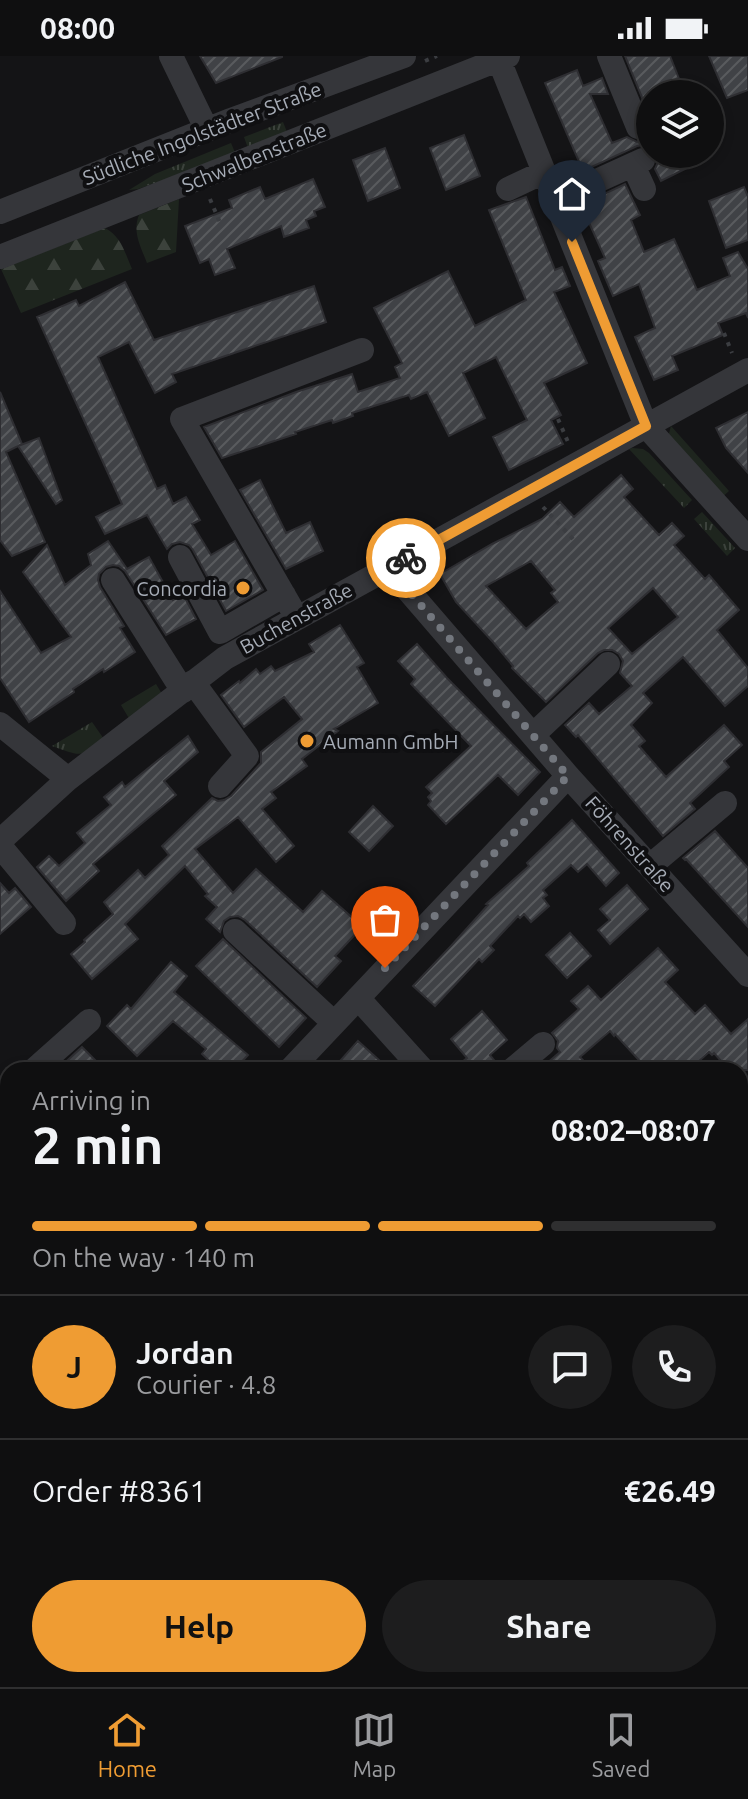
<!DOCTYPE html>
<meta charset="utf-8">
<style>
body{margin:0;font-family:Ubuntu,sans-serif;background:#1d1d1e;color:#f1f3f6;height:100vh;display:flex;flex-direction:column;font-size:30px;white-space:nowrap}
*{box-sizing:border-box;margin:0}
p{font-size:26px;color:#9b9c9f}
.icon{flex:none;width:44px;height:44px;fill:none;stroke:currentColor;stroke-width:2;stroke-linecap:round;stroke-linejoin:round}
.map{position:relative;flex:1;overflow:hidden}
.panel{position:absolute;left:0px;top:1006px;width:748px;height:626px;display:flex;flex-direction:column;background:#0f0f10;border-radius:24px 24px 0 0;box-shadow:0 4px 12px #0003,0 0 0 2px #2f2f30}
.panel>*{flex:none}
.tools{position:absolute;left:636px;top:24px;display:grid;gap:16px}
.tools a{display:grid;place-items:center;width:88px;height:88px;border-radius:50%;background:#0f0f10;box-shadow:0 4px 12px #0003,0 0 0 2px #2f2f30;font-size:40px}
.pin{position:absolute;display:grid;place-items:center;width:68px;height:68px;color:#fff;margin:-82px -34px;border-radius:50% 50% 50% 0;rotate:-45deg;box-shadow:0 0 8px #0007}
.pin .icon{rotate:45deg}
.courier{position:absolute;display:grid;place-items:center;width:80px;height:80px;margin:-40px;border:6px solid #ef9c33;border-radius:50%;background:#fff;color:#222;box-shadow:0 2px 10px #0007}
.summary em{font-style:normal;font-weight:700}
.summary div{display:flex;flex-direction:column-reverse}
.summary{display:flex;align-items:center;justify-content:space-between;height:136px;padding:0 32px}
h1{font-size:52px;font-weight:700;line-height:60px}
.bar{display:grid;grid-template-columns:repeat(4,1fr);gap:12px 8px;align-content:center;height:96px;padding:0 32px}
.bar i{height:10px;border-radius:6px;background:#2f2f30}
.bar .current{background:#ef9c33}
.bar p{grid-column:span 4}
.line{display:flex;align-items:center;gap:20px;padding:0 32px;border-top:2px solid #2f2f30}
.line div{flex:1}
.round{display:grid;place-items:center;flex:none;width:84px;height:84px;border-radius:42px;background:#1d1d1e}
.primary-button{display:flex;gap:16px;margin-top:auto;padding:16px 32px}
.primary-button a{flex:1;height:92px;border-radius:48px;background:#ef9c33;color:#111;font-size:32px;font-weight:700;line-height:92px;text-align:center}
.primary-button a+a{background:#1d1d1e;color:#f1f3f6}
.status{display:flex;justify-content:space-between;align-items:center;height:56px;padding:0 40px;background:#0f0f10;direction:ltr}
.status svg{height:22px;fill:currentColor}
.tabs{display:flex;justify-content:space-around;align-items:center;height:112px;border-top:2px solid #2f2f30;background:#0f0f10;font-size:22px;color:#9b9c9f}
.tabs a{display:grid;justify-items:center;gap:4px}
.tabs .current{color:#ef9c33}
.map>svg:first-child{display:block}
</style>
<div class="status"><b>08:00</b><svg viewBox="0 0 49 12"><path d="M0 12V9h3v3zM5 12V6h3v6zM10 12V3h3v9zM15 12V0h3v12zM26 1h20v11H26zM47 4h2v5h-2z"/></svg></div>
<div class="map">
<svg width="748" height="1631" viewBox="0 0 748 1631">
<defs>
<pattern id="grass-tufts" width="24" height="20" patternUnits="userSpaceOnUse" patternTransform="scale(2)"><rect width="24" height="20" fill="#1e251e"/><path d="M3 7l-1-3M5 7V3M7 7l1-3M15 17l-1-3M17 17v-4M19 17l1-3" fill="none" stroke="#3c423c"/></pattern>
<pattern id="forest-firs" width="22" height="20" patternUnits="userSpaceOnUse" patternTransform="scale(2)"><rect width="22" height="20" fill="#1e251e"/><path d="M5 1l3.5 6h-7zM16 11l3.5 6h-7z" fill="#3c423c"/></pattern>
<pattern id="building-hatch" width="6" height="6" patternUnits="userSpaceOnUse" patternTransform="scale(2)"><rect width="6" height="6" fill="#404246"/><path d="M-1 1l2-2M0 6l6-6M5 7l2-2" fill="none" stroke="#595b5e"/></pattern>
</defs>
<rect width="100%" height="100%" fill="#141416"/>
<path fill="url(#grass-tufts)" d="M283 66 287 76 249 95 244 81Z
M231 87 236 99 138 133 129 134 155 118Z
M671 370 729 435 719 444 668 381Z
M632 392 643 393 649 397 692 444 684 452 629 393Z
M702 456 735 492 727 500 694 463Z
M156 628 162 638 130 664 121 649Z
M92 666 106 686C80 702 80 700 52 690Z"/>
<path fill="url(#forest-firs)" d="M179 143 176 196 147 207C141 191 132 176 139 159Z
M105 172C121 180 125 197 132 213L21 257 1 213Z"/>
<path fill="url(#building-hatch)" stroke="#2e2e32" stroke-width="2" fill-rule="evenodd" d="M200 0H282V1L216 27Z
M625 0H670L685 38H650V61Z
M709 0H748V34L727 42Z
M577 14 583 30 602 22 608 38H590L612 87 627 81 637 86 644 84 650 80V91L644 89 637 90 583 115 545 27Z
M464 79 480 120 446 134 430 92Z
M385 92 400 132 368 145 353 104Z
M657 98H683L689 111 661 125 655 113 658 106Z
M313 123 325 151 314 155 316 160 306 164 309 172 284 181 281 170 227 193 235 212 215 219 209 203 200 207 185 170 232 152 229 144 260 131 265 143Z
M625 128 640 159 631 164 644 196 674 183 697 234 730 220 723 202 738 196 748 213V262L746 257 718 267 723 279 672 300 678 314 654 324 635 281 655 272 639 228 613 240 598 205 605 202 581 149Z
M744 131 748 141V184L726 192 709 145Z
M526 141 555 214 562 211 570 230 554 236 587 307 544 327 561 359 551 364 563 388 509 414 493 381 527 364 496 301 463 317 485 362 449 380 427 336 411 343 409 339 352 357 353 360 333 367 332 364 295 376 296 378 222 402 204 371 296 336 352 318 358 336 400 322 395 311 402 307 374 252 448 215 475 270 526 244 489 154Z
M125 226 154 284 314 230 326 266 172 318 176 326 155 337 129 286 98 301 157 433 165 429 173 448 186 441 200 464 192 468 211 499 235 485 263 534 226 555 193 494 189 489 180 486 172 488 167 493 147 459 105 478 96 461 122 448 37 261 76 244 79 250Z
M0 336 22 388 18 390 39 382 62 444 56 448 18 390 6 396 45 486 12 500 0 484Z
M748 356V417L726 392 716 372Z
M621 419 633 433 624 441 659 479 672 467 684 480 674 489 705 523 709 519 739 554 717 574 748 612V630L725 650 683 601 643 637 652 647 631 669 645 685 639 690 666 721 724 669 742 689 724 705 729 711 690 747 695 753 663 780 578 679 576 681 565 669 589 647 599 658 632 630 620 617 623 605 619 598 612 594H604L598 597 546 646 512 612 513 610 493 586 456 546 440 518 492 488 542 463 560 446 574 461ZM531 505 555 534 551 537 558 546 526 573 486 530ZM653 532 678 561 632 598 608 572Z
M260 424 286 477 310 466 323 495 286 513 240 434Z
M108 485 127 513 149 501 173 544 183 538 196 563 166 579 125 515 119 510 113 509 106 511 99 518 98 524 100 531 124 570 120 572 135 596 104 616 103 613 73 633 74 636 29 666 0 622V535L41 597 71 581 23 516 47 489 65 529 91 509 88 498Z
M340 569 364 607 357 611 378 647 334 673 338 675 302 703 307 710 271 736 276 742 262 753 294 790 276 806 238 761 195 793 233 837 256 813 303 856 322 835 354 863 373 842 397 863 378 885 362 871 335 900 341 905 317 931 245 864 238 860 230 861 224 865 220 876 206 863 217 851 205 840 208 838 185 810 125 868 138 883 92 923 71 898 85 886 84 884 113 858 104 846 138 814 145 822 169 799 162 790 212 742 218 745 224 744 231 740 261 707V696L302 663 284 641 244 671 221 639 239 625 240 627 256 613 260 618 271 610 275 615 314 596 309 588Z
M417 588 447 622 540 716 518 739 498 719 446 768 428 749 431 745 428 741 432 737 426 731 471 690 411 628 415 623 398 605Z
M188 680 198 696 164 725 176 739 93 808 99 815 66 845 37 811 49 800 59 810 85 787 77 777 111 749 104 741 122 726 125 731Z
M373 750 393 770 369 795 349 776Z
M572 764 619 817 606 830 587 808 578 816 571 809 543 834 547 839 543 842 549 850 531 866 524 858 520 862 518 860 490 890 494 894 482 906 479 903 435 950 413 930 451 890 488 849 486 848 529 810 527 807Z
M715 775 748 812V871L686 803 685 804 683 802Z
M0 827 9 837 15 832 31 851 0 878Z
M627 829 648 853 610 888 598 874 610 864 600 853Z
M570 877 591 900 567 922 546 899Z
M223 883 306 962 279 991 196 910Z
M658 892 678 914 665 926 695 958 705 949 731 978 748 963V1014H729L714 997 712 999 709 996 689 1014H648L615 978 614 980 610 975 580 1001 592 1014H539L560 996 557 992 558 985 552 977 579 953 571 945 588 930 601 944Z
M171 906 187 920 174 936 248 999 234 1014H219L202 998 206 993 173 965 137 1000 107 970 127 949 131 953Z
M482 955 507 984 490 999 498 1009 497 1014H452L467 1002 451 983Z
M358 985 379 1004 370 1014H332Z
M82 991 105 1014H57Z"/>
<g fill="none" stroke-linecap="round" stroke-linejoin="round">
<path stroke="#3b3d41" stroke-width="4" stroke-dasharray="4 6" stroke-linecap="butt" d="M425 5 437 0
M210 143 221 169
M724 277 732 297
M558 363 568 386
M543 451 573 483
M0 1142 8 1147
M0 1260 8 1247
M0 1435 5 1430"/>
<path stroke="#35363a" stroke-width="24" d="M171 0 207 74
M609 0 638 71
M499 4 646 370 748 483
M633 109 644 133
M508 133 544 116
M555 144 643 104
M0 156 231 64 404 0
M0 201 508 0
M180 501 220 576 284 539
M388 511 568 720 748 919
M113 524 183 635
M297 562 182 363 362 294
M193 626 247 700 220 730
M0 668 68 723
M533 679 608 608
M0 785 68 723 225 602 748 314
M0 790 64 867
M650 810 725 747
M235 875 334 967
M358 942 423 1014
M34 1014 89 965
M290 1014 568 720
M512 1014 543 988
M0 1044 8 1037
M0 1094 8 1099
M0 1330 8 1321
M740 1382 748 1394
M740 1445 748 1435
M0 1464 8 1472
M747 1598 748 1597
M139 1624 144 1631
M521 1624 526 1631
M209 1631 218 1624
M593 1631 599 1624"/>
</g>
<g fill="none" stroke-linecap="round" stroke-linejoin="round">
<path stroke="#73777e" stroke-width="8" stroke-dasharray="0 14.4" d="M385 912 568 720 388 511 406 502"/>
<path stroke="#ef9c33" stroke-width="10" d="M406 502 646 370 572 186"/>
</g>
<g fill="#ef9c33" stroke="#0f0f11" stroke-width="3">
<circle cx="243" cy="532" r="8"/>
<circle cx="307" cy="685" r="8"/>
</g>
<g text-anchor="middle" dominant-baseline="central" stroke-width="8" stroke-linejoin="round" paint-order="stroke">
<g font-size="20" fill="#a6acb6" stroke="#0f0f11">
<text transform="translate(202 77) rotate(-21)">Südliche Ingolstädter Straße</text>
<text transform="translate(254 101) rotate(-22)">Schwalbenstraße</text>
<text transform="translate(296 562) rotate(-29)">Buchenstraße</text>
<text transform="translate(630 788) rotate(48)">Föhrenstraße</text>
</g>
<g font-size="20" fill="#a6acb6" stroke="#0f0f11" text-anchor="end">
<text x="227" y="532">Concordia</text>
<text x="323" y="685" text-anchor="start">Aumann GmbH</text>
</g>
</g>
</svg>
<div class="tools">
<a><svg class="icon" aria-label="layers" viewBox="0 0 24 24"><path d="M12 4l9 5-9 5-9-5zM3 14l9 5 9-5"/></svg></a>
</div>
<div class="pin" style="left:385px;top:912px;background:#ea580c"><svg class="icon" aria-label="bag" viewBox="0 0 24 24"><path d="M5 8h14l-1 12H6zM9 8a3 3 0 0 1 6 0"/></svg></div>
<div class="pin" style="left:572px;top:186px;background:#1f2937"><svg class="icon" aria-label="home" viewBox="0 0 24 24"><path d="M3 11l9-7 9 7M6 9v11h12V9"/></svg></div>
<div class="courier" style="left:406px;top:502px"><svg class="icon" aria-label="bike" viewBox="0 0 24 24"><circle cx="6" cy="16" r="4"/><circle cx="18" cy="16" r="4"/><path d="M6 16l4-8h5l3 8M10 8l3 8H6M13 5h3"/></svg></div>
<section class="panel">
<div class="summary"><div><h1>2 min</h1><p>Arriving in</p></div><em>08:02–08:07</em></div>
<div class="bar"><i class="current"></i><i class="current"></i><i class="current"></i><i></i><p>On the way · 140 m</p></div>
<div class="line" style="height:144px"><b class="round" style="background:#ef9c33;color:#111">J</b><div><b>Jordan</b><p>Courier · 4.8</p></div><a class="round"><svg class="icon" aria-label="chat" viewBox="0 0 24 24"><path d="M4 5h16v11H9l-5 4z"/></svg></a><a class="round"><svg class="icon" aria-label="phone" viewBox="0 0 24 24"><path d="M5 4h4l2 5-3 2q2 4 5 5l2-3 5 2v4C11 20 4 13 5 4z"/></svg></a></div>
<div class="line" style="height:104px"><div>Order #8361</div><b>€26.49</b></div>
<div class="primary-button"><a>Help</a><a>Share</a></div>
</section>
</div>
<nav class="tabs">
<a class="current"><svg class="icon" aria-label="home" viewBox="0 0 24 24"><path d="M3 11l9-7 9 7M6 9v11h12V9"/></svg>Home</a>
<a><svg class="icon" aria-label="map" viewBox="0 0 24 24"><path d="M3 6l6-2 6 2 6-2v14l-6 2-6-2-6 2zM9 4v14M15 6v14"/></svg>Map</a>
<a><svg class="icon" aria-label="saved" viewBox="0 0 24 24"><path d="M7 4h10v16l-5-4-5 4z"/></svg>Saved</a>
</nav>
